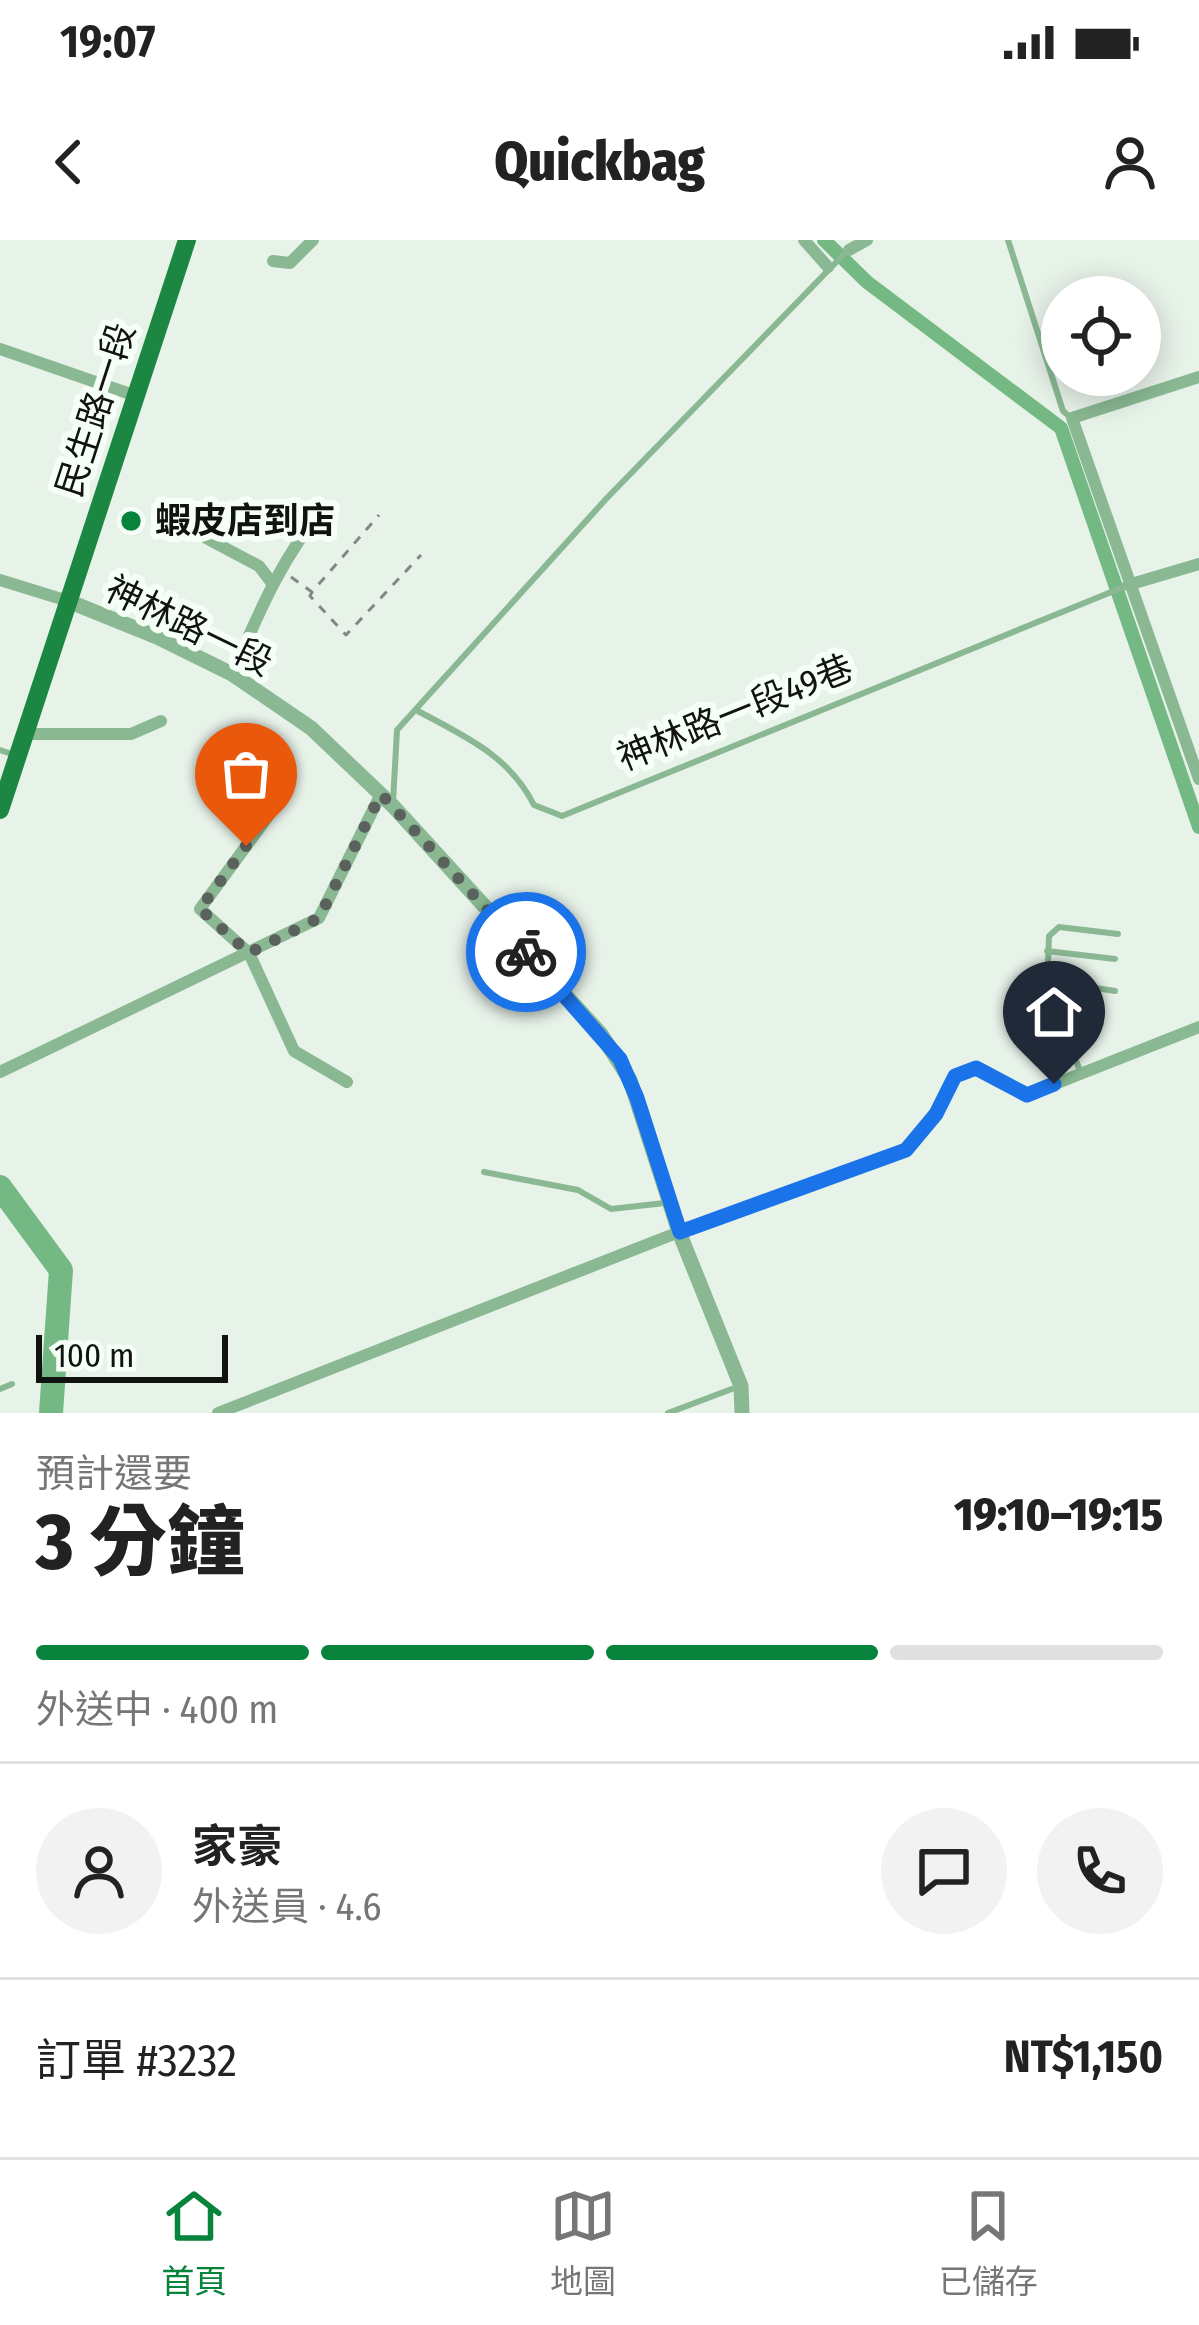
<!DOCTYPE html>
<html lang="zh-TW">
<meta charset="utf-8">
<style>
body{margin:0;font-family:"Fira Sans Condensed","Noto Sans TC",sans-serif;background:#f2f2f2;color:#222;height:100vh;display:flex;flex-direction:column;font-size:45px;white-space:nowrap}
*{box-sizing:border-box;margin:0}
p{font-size:39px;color:#767676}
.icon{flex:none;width:66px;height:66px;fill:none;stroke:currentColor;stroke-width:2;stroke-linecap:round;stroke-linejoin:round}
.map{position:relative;height:1173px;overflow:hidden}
.panel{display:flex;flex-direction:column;background:#fff;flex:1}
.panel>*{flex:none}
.fabs{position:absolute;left:1041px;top:36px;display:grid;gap:24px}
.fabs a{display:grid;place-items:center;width:120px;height:120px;border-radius:50%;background:#fff;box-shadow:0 6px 30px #0003;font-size:60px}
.scale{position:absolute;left:36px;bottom:30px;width:192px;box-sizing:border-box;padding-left:12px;border:6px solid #101310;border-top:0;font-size:33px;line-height:42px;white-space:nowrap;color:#101310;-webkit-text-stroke:9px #f6fff7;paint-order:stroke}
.pin{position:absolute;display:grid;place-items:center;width:102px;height:102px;color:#fff;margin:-123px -51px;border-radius:50% 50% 50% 0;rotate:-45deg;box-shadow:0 0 12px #0007}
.pin .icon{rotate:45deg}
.courier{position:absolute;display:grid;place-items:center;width:120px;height:120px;margin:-60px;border:9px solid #1a73e8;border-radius:50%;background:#fff;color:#222;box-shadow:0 3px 15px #0007}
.head em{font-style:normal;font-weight:800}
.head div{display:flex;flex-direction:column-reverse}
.head{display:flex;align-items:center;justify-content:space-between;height:204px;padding:0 36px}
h1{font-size:78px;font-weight:800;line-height:90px}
.bar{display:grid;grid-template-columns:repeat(4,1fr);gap:18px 12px;align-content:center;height:144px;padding:0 36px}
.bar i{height:15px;border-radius:9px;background:#e0e0e0}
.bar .selected{background:#07833c}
.bar p{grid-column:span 4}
.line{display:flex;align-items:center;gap:30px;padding:0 36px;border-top:3px solid #e0e0e0}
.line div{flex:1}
.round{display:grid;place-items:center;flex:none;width:126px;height:126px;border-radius:63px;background:#f2f2f2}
.status{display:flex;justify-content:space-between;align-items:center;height:84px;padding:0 60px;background:#fff;direction:ltr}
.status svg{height:33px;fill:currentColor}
header{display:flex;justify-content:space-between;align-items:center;height:156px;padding:0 36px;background:#fff;font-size:54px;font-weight:800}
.tabs{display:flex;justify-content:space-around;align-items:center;height:168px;border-top:3px solid #e0e0e0;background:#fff;font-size:33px;color:#767676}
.tabs a{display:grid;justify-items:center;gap:6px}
.tabs .selected{color:#07833c}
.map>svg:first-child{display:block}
</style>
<div class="status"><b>19:07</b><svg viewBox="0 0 49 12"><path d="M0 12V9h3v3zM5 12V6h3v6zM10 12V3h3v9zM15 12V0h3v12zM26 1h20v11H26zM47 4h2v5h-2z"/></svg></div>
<header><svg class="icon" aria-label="back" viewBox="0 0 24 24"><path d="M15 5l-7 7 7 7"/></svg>Quickbag<svg class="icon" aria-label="person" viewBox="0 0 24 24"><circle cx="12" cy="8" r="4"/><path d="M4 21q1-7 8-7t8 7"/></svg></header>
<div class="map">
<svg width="1199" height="1173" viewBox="0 0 1199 1173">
<rect width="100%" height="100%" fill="#e7f2e9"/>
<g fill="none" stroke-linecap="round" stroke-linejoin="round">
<path stroke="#74b983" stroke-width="14" d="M824 0 867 42 1061 188 1199 587"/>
<path stroke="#74b983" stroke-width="24" d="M0 947 61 1030 51 1173"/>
<path stroke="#818982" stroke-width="3" stroke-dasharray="9 9" stroke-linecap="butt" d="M291 337 312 352 379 275
M312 352 310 356 346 395 421 315"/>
<path stroke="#89b892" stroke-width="6" d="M1008 0 1063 171 1070 177
M416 470C464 496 509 515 534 565L562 576 1126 346
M0 510 15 515
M393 562 397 490 606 259 848 10
M1047 711 1115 719
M1045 740 1115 751
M1081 833 1047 750 1049 696 1059 687 1118 694
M484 932 578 950 611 969 665 963
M0 1149 12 1144
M668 1173 737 1147"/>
<path stroke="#89b892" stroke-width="12" d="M804 0 828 27
M849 10 867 0
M273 21 290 23 313 0
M0 109 136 156
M1199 137 1072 178 1199 539
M206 298 259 326 272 343
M0 340 68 361
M1128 345 1199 324
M232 434C258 375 281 318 323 269
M27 494H131L161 481
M269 575 200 669 249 713 294 811 347 842
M0 832 319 678 381 554
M218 1173 679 992 906 910 936 874 955 836 977 828 1027 855 1199 787"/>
<path stroke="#89b892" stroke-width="15" d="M68 361 157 397 232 434 311 488 393 566 601 794 630 840 679 992 741 1146 742 1173"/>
<path stroke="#1c8743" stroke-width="18" d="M0 570 187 0"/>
</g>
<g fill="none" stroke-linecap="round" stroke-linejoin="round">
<path stroke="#5b615c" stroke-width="12" stroke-dasharray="0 21.6" d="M246 606 200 669 249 713 319 678 381 554 526 712"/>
<path stroke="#1a73e8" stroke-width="15" d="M526 712 620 819 637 858 680 992 906 910 936 874 955 836 976 828 1027 855 1054 844"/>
</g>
<circle fill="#07833c" stroke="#f6fff7" stroke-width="4.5" cx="131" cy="281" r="12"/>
<g text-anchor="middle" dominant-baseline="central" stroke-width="12" stroke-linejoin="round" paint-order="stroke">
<g font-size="36" fill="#101310" stroke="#f6fff7">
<text transform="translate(96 170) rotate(-72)">民生路一段</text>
<text transform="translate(189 386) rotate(26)">神林路一段</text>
<text transform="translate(735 473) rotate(-22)">神林路一段49巷</text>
</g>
<g font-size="36" font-weight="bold" fill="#101310" stroke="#f6fff7" text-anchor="start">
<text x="155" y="281">蝦皮店到店</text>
</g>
</g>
</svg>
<div class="fabs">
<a><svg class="icon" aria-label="locate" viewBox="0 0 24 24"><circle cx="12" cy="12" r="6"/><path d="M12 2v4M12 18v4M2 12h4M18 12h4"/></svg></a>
</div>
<div class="scale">100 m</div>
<div class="pin" style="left:246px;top:606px;background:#ea580c"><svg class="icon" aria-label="bag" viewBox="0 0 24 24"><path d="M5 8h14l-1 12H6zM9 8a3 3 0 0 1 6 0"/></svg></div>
<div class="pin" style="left:1054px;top:844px;background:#1f2937"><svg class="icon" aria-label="home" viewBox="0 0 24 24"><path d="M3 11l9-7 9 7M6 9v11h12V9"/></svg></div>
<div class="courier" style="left:526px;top:712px"><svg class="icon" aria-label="bike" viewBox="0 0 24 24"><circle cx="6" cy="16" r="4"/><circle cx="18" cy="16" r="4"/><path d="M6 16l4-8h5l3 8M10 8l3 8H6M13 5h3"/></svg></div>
</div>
<section class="panel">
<div class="head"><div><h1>3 分鐘</h1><p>預計還要</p></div><em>19:10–19:15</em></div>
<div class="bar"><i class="selected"></i><i class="selected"></i><i class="selected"></i><i></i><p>外送中 · 400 m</p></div>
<div class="line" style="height:216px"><a class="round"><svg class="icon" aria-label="person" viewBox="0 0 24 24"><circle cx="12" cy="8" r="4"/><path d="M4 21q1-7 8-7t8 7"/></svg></a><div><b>家豪</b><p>外送員 · 4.6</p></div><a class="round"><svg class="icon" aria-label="chat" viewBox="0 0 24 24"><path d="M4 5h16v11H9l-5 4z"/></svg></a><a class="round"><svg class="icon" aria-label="phone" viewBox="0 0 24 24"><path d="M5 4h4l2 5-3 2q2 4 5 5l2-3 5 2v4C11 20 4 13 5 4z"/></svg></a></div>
<div class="line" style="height:156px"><div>訂單 #3232</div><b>NT$1,150</b></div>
</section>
<nav class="tabs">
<a class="selected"><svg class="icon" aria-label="home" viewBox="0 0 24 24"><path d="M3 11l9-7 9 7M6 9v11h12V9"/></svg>首頁</a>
<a><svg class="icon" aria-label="map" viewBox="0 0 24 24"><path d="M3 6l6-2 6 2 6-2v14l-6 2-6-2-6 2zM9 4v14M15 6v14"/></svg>地圖</a>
<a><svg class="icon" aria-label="saved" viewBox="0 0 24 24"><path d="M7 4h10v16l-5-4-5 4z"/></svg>已儲存</a>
</nav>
